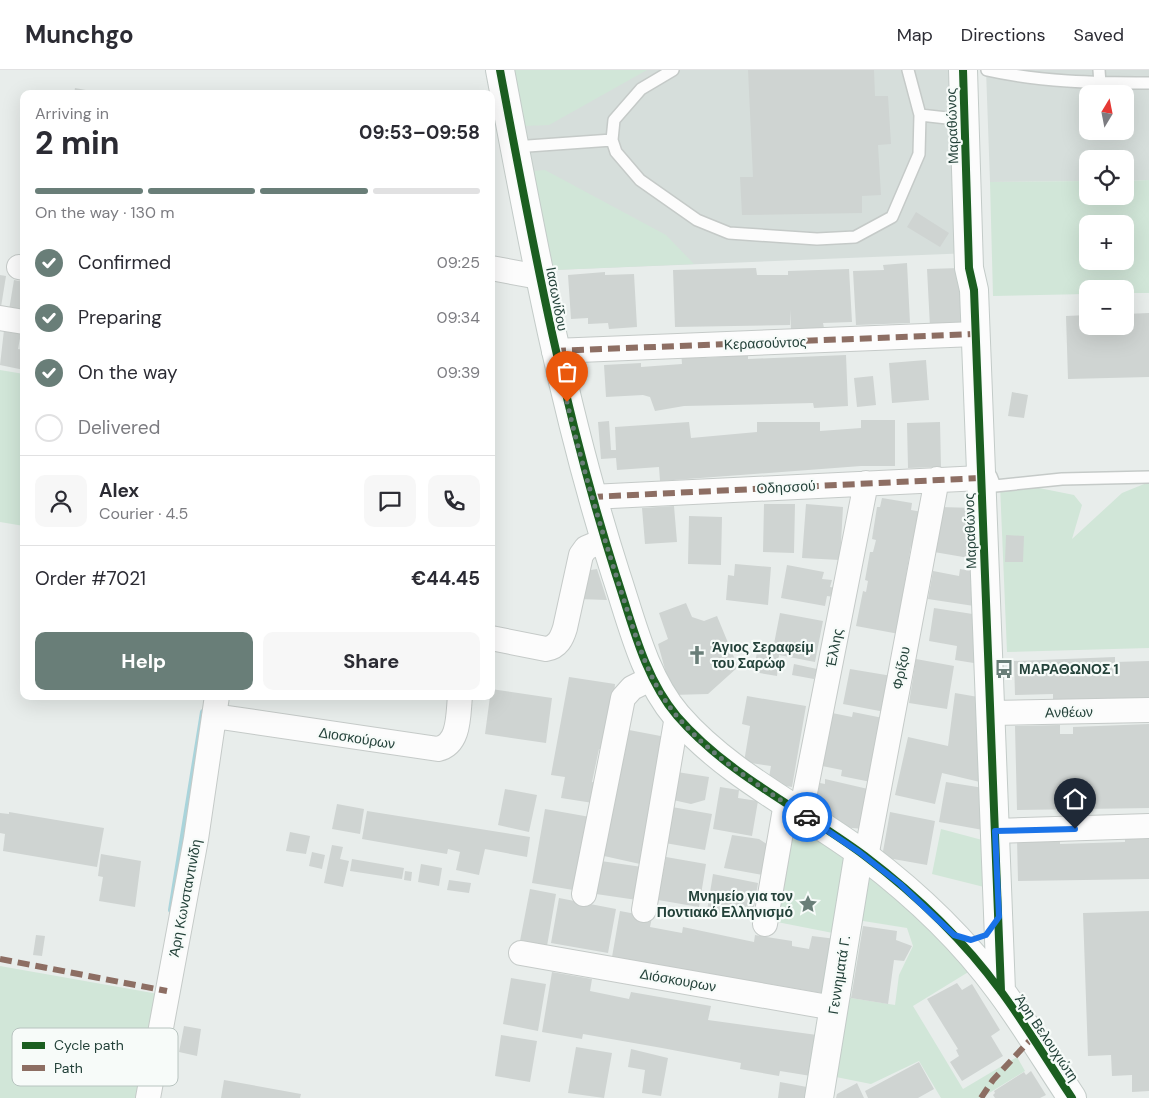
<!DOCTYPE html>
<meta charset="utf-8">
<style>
body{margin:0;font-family:"DM Sans",sans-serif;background:#f7f7f7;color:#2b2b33;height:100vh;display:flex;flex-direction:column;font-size:19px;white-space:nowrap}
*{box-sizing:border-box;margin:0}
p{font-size:16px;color:#7c7c81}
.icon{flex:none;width:28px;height:28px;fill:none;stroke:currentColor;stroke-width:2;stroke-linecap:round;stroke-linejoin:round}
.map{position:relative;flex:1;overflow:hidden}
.panel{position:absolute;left:20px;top:20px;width:475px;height:610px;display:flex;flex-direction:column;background:#fff;border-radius:10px;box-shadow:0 5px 20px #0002}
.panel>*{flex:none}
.needle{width:32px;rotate:10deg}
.fabs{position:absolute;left:1079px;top:15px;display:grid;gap:10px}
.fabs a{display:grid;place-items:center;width:55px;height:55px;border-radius:10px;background:#fff;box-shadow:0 5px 20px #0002;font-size:25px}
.pin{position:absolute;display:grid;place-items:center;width:42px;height:42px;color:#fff;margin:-51px -21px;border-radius:50% 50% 50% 0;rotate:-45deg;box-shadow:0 0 5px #0007}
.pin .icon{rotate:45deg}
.courier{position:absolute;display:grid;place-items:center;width:50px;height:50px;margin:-25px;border:4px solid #1a73e8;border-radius:50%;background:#fff;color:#222;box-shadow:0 1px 6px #0007}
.headline em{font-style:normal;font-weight:700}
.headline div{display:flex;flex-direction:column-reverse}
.headline{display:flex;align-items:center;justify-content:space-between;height:85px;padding:0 15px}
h1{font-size:32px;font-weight:700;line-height:38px}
.bar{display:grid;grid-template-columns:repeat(4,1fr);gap:8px 5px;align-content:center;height:60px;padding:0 15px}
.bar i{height:6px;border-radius:4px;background:#e1e1e2}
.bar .active{background:#697e78}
.bar p{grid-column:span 4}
.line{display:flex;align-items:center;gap:12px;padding:0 15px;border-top:1px solid #e1e1e2}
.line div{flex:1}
.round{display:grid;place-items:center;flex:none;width:52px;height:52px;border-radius:10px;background:#f7f7f7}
ol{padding:0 15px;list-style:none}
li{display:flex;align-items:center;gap:15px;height:55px}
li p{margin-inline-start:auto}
li .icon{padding:5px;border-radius:50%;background:#697e78;color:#fff;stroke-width:4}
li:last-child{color:#7c7c81}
li i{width:28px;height:28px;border:2px solid #e1e1e2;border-radius:50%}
.button{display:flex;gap:10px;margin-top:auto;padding:10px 15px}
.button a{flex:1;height:58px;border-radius:10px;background:#697e78;color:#fff;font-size:20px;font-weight:700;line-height:58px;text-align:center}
.button a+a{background:#f7f7f7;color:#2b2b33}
header{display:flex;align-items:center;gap:30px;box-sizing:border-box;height:70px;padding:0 25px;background:#fff;border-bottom:1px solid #e1e1e2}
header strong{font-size:24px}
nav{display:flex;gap:28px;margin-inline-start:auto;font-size:18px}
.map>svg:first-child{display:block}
</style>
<header>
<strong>Munchgo</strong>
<nav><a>Map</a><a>Directions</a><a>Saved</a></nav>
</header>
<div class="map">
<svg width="1149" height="1028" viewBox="0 0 1149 1028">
<rect width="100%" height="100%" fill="#e8edeb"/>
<path fill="#d6dedb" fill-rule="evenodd" d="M512 0H965L971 183 554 200Z
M986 0H1149V110L1125 111V89H1088L1087 111 990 112ZM1088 24H1125V61H1088Z"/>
<path fill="#d1e6d8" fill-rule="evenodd" d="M513 0H647L549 55 524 56Z
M545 100 666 165 694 194 554 200 533 101Z
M1149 110V223H1125V219H1088L1087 224 993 226 990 112 1087 111 1088 126H1125V111ZM1088 154H1125V191H1088Z
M0 300 24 304V456L0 452Z
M1149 412V578L1007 582 1000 415 1039 418 1074 425 1082 435 1072 469 1122 423Z
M789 751 853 791 838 864 772 851Z
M941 759 986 771 988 818 932 804Z
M866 801 917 846 970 901 913 936 963 1019 1017 987 1025 1001 986 1025 985 1028H941L919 991 871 1014 831 1006 845 927 895 935 899 905 913 876 907 858 857 850Z
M0 896 164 925 144 1028H0Z"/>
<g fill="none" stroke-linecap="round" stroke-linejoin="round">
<path stroke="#a9d4db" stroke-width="6" d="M171 840 203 642"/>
</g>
<path fill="#cfd4d2" d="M748 0H874L875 26H888L891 74 878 75 881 125 862 126V143L742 145 740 107H753Z
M75 18 102 23V24H74Z
M916 142 949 163 940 177 907 157Z
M907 193 910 253 856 255 853 201 884 200 883 195Z
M756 198 757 205H788V201L849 199 852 252 823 253 824 258 791 260 790 240V255L675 257 673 200Z
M960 198 963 256 930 257 927 199Z
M605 202V205L634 204 637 257 609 259 608 253 588 254V248L571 249 568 205Z
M0 205 6 206 1 237 0 236Z
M14 210 24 212V248L8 246Z
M1149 243V307L1068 309 1066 246 1088 245V256H1125V244Z
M4 260 21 263 18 279 24 280V300L0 295Z
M705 280 706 288 748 285V289L846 285 848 336 814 338 813 333 684 336 655 341 650 327 643 325 606 327 604 295 641 293V297L682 294 681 281Z
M926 290 929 330 892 333 889 293Z
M873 306 876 335 857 337 854 308Z
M1012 322 1028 325 1024 348 1008 346Z
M861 350H895V396H861L660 411 659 397 617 400 616 388 601 389 598 352 609 351 611 380H616L615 357 689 352 691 368 757 362V352H820V361L861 358Z
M940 352 941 397 908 398 907 353Z
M882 428 912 433 911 440 922 442 917 477 911 476 903 524 906 525 899 564 856 556 863 521 866 522 868 511 865 510 870 482H873L876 470 872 469 877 437H880Z
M764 434H795L794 483 763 482Z
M806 434 843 437 840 490 802 488Z
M674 436 677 472 645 474 642 438Z
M939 437 976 438 975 489 934 482Z
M689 446 722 447 721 495 688 494Z
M1006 465 1024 466 1023 492H1005Z
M735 494 771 497 768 535 726 530 728 505 734 506Z
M787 495 824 502 822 509 832 510 830 517 836 518 834 527 827 526 825 536 781 528Z
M597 499 607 530 579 529 585 501Z
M960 499 972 501 971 507 978 509 974 536 928 529 933 501 959 506Z
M686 533 692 547 704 551 717 546 738 597 708 624 672 625 658 574 668 569 659 543Z
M934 538 979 545 980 594 955 590 957 576 929 571Z
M780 543 823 551 815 592 779 585 777 606 754 602 757 581 772 584Z
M1115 587V592L1149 591V628L1053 630V624L1015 625 1014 591Z
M916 589 954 596 947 639 909 633Z
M794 594 817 599 814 609 792 605Z
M850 599 892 606 885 642 843 634Z
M569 607 615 614 609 681 599 679 592 712 597 713 593 733 561 728 565 707 551 705Z
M491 619 552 628 546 673 485 664Z
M955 623 984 628 980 712 942 703 935 734 895 725 908 667 948 676Z
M747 626 806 636 792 717 768 713 771 696 744 692 750 656 742 654Z
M853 642 883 648 871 712 841 706 842 700 822 696 832 643 852 647Z
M1149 654V738L1017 740 1015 656 1060 655V664H1073V657Z
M629 660 671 668 649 796 604 786 620 697Z
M677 702 709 707 705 730 691 734 673 730Z
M825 709 868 719 863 759 832 756 815 734 820 713 825 714Z
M946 712 990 719 983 760 939 752Z
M720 717 739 720 738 728 758 731 752 766 713 759Z
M505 719 537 725 529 762 498 755Z
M337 734 364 739 360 764 332 759Z
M672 737 712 744 705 780 665 773Z
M545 739 590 747 579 821 532 813Z
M367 741 530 767 527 787 485 779 479 805 456 800 460 782 448 779 447 784 362 769Z
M9 742 104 758 97 797 3 781 5 764 0 763V743L9 744Z
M890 742 935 751 927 795 882 787Z
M290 762 310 766 306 784 286 781Z
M732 765 759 769 773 778 768 806 724 798Z
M1060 768V774L1125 772V768H1149V809L1018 811 1017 769Z
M332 775 343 777 340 789 349 791 343 817 324 813Z
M312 782 325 785 322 799 309 796Z
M101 784 141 791 135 837 99 831 103 807 98 806Z
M666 787 706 794 699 837 658 830Z
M352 789 404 798 402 809 350 801Z
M601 791 642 797 637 830 596 824Z
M421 794 442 798 439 816 418 812Z
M405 801 412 802 411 811 404 810Z
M713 804 758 813 752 849 707 841Z
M449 810 471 813 469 823 447 820Z
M530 819 556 824 547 876 520 871Z
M559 828 616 839 608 883 551 873Z
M620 841 652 847 650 857 682 863 683 857 754 872 755 865 792 871V876L809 879 812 866 836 869 827 924 612 887Z
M1149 841V1021L1132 1022V1005L1112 1006 1111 985 1088 986 1083 843Z
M863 856 897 861 896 870 912 876 904 891 894 890 888 934 851 928Z
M36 865 45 866 42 886 33 885Z
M552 902 592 909 590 921 629 929 631 922 711 936 708 950 817 965 811 1006 780 1001 779 1006 740 999 741 993 662 978 583 964 582 969 542 962Z
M511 908 546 914 538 961 503 954Z
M957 913 962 920 972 914 1000 960 991 966 1003 986 962 1011 950 992 959 986 956 980 958 979 927 929Z
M184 956 201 959 197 986 179 982Z
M501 965 537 971 530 1012 495 1006Z
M576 977 612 983 604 1028 568 1023Z
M631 979 668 988 661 1026 642 1023 645 1000 628 997Z
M919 992 934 1019 918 1028H868L865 1021Z
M1031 1001 1046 1025 1040 1028H995L993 1025 995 1023 994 1021 1024 1002 1026 1005Z
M224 1010 301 1024 300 1028H221Z
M780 1012 807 1017 805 1028H778Z
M857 1013 864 1028H836L837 1024Z"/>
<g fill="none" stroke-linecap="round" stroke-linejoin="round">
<g stroke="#c5cac8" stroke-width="14">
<path id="lane" d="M673 0 641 19 614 50 612 70 616 82 640 110 697 150 729 163 817 169 855 167 892 147 919 84 920 45 908 0
M987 0C1040 12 1095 13 1149 13
M1099 0 1100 13
M920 45 965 50
M514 77 612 70
M987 407 991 406 995 416 1062 409 1149 407"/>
</g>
<g stroke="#c5cac8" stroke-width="26">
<path id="street" d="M19 197 24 198
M491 198 539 207
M0 248 24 252
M554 281 975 264
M591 427 981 408
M491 568 546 579C558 577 562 568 565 558L581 485 586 478 605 470
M990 643 1149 640
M214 646 438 679C460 674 458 645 460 626
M801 743 866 413
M995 761 1149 756
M866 787 937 409
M584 824 623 628 632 618 652 608
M644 840 677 646
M765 854 786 733
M521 883 834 938
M148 1028 196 769 217 626"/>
</g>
<g stroke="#c3cbc8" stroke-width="30">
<path id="secondary" d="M500 0C532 170 563 340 616 505 632 553 644 607 677 646 729 706 802 739 865 786 915 824 962 868 1000 920 1026 955 1048 992 1072 1028
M963 0 969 198 974 220 1001 921
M819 1028 859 782"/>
</g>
<use href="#lane" stroke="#fcfcfc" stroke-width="11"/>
<use href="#street" stroke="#fcfcfc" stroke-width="24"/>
<use href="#secondary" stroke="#fcfcfc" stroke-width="28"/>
<path stroke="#8d6e63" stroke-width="6" stroke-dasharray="12 6" stroke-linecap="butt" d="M554 281 975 264
M591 427 981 408
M0 889 167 921
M981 1028 993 1010 1032 968"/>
<g stroke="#f7fbf9" stroke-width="11">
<path id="cycleway" d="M500 0C532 170 563 340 616 505 632 553 644 607 677 646 729 706 802 739 865 786 915 824 962 868 1000 920 1026 955 1048 992 1072 1028
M963 0 969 198 974 220 1001 921"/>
</g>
<use href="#cycleway" stroke="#1b5e20" stroke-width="8"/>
</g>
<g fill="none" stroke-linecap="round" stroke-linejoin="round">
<path stroke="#697e78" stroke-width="5" stroke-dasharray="0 9" d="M567 332C582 396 601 458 621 521 635 563 647 610 676 645 712 688 760 716 807 747"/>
<path stroke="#1a73e8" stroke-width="6" d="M807 747 859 782 900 814 954 865 971 870 986 865 999 847 995 761 1075 759"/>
</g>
<defs>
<g id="church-bare" transform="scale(1.5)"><path d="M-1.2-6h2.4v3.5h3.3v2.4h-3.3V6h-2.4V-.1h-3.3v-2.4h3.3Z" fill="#697e78" stroke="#f7fbf9" stroke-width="2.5" paint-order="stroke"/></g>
<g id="bus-bare" transform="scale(1.5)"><path d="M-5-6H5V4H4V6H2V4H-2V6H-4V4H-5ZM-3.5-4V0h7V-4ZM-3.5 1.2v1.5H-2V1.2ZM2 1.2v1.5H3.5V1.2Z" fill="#697e78" stroke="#f7fbf9" stroke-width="2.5" paint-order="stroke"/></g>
<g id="sight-bare" transform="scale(1.5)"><path d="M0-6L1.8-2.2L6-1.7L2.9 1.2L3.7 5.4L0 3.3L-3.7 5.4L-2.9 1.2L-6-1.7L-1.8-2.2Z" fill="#697e78" stroke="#f7fbf9" stroke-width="2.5" paint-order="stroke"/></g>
</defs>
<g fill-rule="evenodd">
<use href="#church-bare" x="697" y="585"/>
<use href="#bus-bare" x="1004" y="599"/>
<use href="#sight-bare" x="808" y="834"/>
</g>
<g text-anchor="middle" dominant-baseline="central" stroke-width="4.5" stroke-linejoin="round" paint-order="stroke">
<g font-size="14" fill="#24423a" stroke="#f7fbf9">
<text transform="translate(952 56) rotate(-92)">Μαραθώνος</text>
<text transform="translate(557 229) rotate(79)">Ιασωνίδου</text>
<text transform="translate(765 273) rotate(-2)">Κερασούντος</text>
<text transform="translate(786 417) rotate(-3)">Οδησσού</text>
<text transform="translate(970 461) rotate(-92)">Μαραθώνος</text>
<text transform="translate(834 578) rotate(-79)">Έλλης</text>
<text transform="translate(901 598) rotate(-79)">Φρίξου</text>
<text transform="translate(1069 642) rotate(-1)">Ανθέων</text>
<text transform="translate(357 668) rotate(9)">Διοσκούρων</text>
<text transform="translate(185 828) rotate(-79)">Άρη Κωνσταντινίδη</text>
<text transform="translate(839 905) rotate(-81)">Γεννηματά Γ.</text>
<text transform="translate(678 910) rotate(10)">Διόσκουρων</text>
<text transform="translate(1047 968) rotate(56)">Άρη Βελουχιώτη</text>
</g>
<g font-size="14" font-weight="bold" fill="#24423a" stroke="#f7fbf9" text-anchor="start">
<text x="712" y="577">Άγιος Σεραφείμ<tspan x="712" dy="16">του Σαρώφ</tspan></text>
<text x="1019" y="599">ΜΑΡΑΘΩΝΟΣ 1</text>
<text x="793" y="826" text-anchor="end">Μνημείο για τον<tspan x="793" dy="16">Ποντιακό Ελληνισμό</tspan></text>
</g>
</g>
<rect x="12" y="958" width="166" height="58" rx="8" fill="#f7fbf9" stroke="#b8c4c0" stroke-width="1"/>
<rect x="22" y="972" width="23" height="7" fill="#1b5e20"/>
<rect x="22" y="995" width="23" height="6" fill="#8d6e63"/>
<g font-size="14" fill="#24423a">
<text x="54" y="980">Cycle path</text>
<text x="54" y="1003">Path</text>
</g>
</svg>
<div class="fabs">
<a><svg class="needle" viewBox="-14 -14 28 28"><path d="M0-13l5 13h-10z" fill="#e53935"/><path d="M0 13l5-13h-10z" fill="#7c7c81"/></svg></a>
<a><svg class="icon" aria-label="locate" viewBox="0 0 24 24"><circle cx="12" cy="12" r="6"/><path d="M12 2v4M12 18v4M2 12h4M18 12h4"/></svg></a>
<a>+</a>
<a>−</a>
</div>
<div class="pin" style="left:567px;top:332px;background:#ea580c"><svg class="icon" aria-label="bag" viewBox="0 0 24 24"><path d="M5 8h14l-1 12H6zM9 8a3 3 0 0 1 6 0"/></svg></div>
<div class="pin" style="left:1075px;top:759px;background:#1f2937"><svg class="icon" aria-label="home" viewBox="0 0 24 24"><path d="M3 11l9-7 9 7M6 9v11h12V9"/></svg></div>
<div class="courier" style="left:807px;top:747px"><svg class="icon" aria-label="car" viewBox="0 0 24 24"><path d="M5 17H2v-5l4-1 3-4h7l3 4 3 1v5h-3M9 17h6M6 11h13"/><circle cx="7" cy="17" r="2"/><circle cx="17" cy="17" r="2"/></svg></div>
<section class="panel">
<div class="headline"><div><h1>2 min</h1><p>Arriving in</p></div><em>09:53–09:58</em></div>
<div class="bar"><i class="active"></i><i class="active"></i><i class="active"></i><i></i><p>On the way · 130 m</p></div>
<ol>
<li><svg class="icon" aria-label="check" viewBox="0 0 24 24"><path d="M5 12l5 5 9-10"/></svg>Confirmed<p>09:25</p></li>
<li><svg class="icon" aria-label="check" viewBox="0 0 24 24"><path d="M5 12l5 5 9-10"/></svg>Preparing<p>09:34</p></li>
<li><svg class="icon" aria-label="check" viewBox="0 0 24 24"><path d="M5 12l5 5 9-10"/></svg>On the way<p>09:39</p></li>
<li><i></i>Delivered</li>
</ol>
<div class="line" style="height:90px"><a class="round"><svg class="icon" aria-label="person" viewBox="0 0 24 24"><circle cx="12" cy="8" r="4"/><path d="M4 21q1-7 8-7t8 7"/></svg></a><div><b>Alex</b><p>Courier · 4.5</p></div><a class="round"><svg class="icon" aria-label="chat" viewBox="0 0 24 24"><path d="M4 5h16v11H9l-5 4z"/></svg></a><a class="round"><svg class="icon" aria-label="phone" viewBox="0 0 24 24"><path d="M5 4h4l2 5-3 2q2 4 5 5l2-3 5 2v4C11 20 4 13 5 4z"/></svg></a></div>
<div class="line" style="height:65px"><div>Order #7021</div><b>€44.45</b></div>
<div class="button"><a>Help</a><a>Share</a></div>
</section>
</div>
